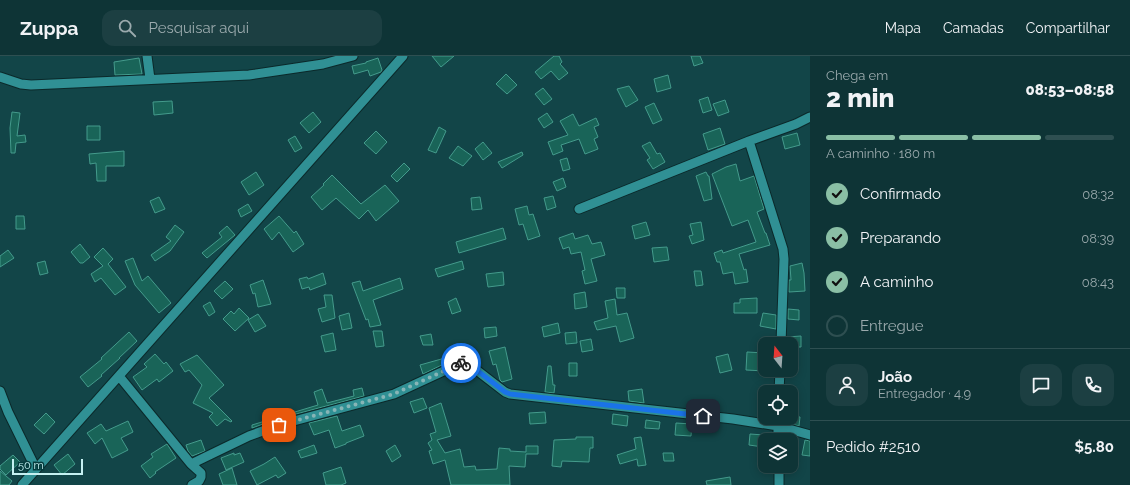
<!DOCTYPE html>
<html lang="pt">
<meta charset="utf-8">
<style>
body{margin:0;font-family:Raleway,sans-serif;background:#1c3f42;color:#f1f3f6;height:100vh;display:flex;flex-direction:column;font-size:15px;white-space:nowrap}
*{box-sizing:border-box;margin:0}
p{font-size:13px;color:#9baaad}
.icon{flex:none;width:22px;height:22px;fill:none;stroke:currentColor;stroke-width:2;stroke-linecap:round;stroke-linejoin:round}
.map{position:relative;flex:1;overflow:hidden}
.details{display:flex;flex-direction:column;background:#0e3436;width:320px}
.details>*{flex:none}
.needle{width:26px;rotate:343deg}
.controls{position:absolute;left:758px;top:281px;display:grid;gap:8px}
.controls a{display:grid;place-items:center;width:40px;height:40px;border-radius:8px;background:#0e3436;box-shadow:0 2px 10px #0003,0 0 0 1px #2e4f51;font-size:20px}
.scale{position:absolute;left:12px;bottom:10px;width:71px;box-sizing:border-box;padding-left:4px;border:2px solid #c6f1f2;border-top:0;font-size:11px;line-height:14px;white-space:nowrap;color:#c6f1f2;-webkit-text-stroke:3px #043b3d;paint-order:stroke}
.pin{position:absolute;display:grid;place-items:center;width:34px;height:34px;color:#fff;margin:-17px;border-radius:8px;box-shadow:0 2px 6px #0006}
.courier{position:absolute;display:grid;place-items:center;width:40px;height:40px;margin:-20px;border:3px solid #1a73e8;border-radius:50%;background:#fff;color:#222;box-shadow:0 1px 5px #0007}
.summary em{font-style:normal;font-weight:800}
.summary div{display:flex;flex-direction:column-reverse}
.summary{display:flex;align-items:center;justify-content:space-between;height:68px;padding:0 16px}
h1{font-size:26px;font-weight:800;line-height:30px}
.bar{display:grid;grid-template-columns:repeat(4,1fr);gap:6px 4px;align-content:center;height:48px;padding:0 16px}
.bar i{height:5px;border-radius:3px;background:#2e4f51}
.bar .active{background:#8abfa5}
.bar p{grid-column:span 4}
.line{display:flex;align-items:center;gap:10px;padding:0 16px;border-top:1px solid #2e4f51}
.line div{flex:1}
.round{display:grid;place-items:center;flex:none;width:42px;height:42px;border-radius:12px;background:#1c3f42}
ol{padding:0 16px;list-style:none}
li{display:flex;align-items:center;gap:12px;height:44px}
li p{margin-inline-start:auto}
li .icon{padding:4px;border-radius:50%;background:#8abfa5;color:#111;stroke-width:4}
li:last-child{color:#9baaad}
li i{width:22px;height:22px;border:2px solid #2e4f51;border-radius:50%}
header{display:flex;align-items:center;gap:24px;box-sizing:border-box;height:56px;padding:0 20px;background:#0e3436;border-bottom:1px solid #2e4f51}
header strong{font-size:19px}
nav{display:flex;gap:22px;margin-inline-start:auto;font-size:14px}
.search{width:280px;height:36px;background:#1c3f42;display:flex;align-items:center;gap:10px;box-sizing:border-box;padding:0 14px;border-radius:12px;color:#9baaad;font-size:15px}
main{display:flex;flex:1;min-height:0}
.map>svg:first-child{display:block}
</style>
<header>
<strong>Zuppa</strong>
<div class="search"><svg class="icon" aria-label="search" viewBox="0 0 24 24"><circle cx="10" cy="10" r="6"/><path d="M15 15l6 6"/></svg>Pesquisar aqui</div>
<nav><a>Mapa</a><a>Camadas</a><a>Compartilhar</a></nav>
</header>
<main>
<div class="map">
<svg width="810" height="429" viewBox="0 0 810 429">
<rect width="100%" height="100%" fill="#124548"/>
<path fill="#196458" stroke="#449b8c" d="M432 0H454L441 11Z
M554 0H559L562 6 560 8 568 17 559 24 551 15 541 23 535 16Z
M691 0H700L703 7 694 10Z
M139 2 142 18 115 19 114 6Z
M378 2 382 14 381 16 370 20 368 14 354 18 352 10 366 7V6Z
M506 18 517 29 507 38 496 28Z
M668 19 671 32 657 36 654 23Z
M629 30 638 44 626 51 617 33Z
M543 32 552 43 544 49 535 38Z
M708 41 712 54 703 57 699 44Z
M725 44 729 56 718 60 713 48Z
M172 45 173 57 154 59 153 46Z
M654 47 662 64 653 68 645 51Z
M12 56 20 57 17 80 25 79 26 86 16 87 15 97H11L10 72Z
M313 56 321 66 309 77 300 67Z
M547 57 553 66 544 72 538 63Z
M573 58 579 70 596 62 599 69 594 71 598 81 594 83 598 93 585 98 579 83 561 89 563 95 553 99 548 86 568 79 560 65Z
M87 70H100V84H87Z
M439 71 446 75 436 97 428 94Z
M720 72 725 88 708 94 703 78Z
M376 75 387 86 376 98 364 87Z
M797 77 800 89 785 93 782 81Z
M295 80 302 92 295 96 288 84Z
M483 86 492 97 483 104 475 93Z
M650 86 657 98 660 97 665 106 653 113 647 104 650 102 642 90Z
M458 90 472 100 463 110 449 102Z
M124 95V110H106V125H97L96 107 90 108 89 98Z
M522 96 523 99 502 112 498 106Z
M567 102 570 113 563 115 560 104Z
M404 107 410 113 397 126 391 120Z
M736 108 740 125 754 120 764 153 757 156 765 177H766L770 189 739 198 744 214 746 213 748 226 735 228 733 216 723 218 720 206H717L714 197 722 194 723 197 756 186 748 164 732 170 712 118 726 111Z
M256 116 264 129 249 139 241 126Z
M706 116 708 120H709L712 143 704 145 696 120Z
M332 119 361 148 385 129 399 145 376 165 368 154 359 163 336 142 322 154 311 141 324 129 323 128Z
M563 122 566 131 557 135 553 126Z
M553 140 556 151 547 154 544 142Z
M159 141 165 153 155 157 150 145Z
M480 141 482 153 472 154 471 142Z
M248 148 252 155 241 161 238 154Z
M527 150 529 159 533 158 540 180 528 184 523 168 519 169 515 153Z
M16 160H24L25 173H16Z
M279 160 294 177 296 175 304 188 293 196 279 176 272 184 264 173Z
M646 166 650 179 635 183 632 170Z
M701 166 704 184 692 188 689 180 693 179 690 168Z
M175 169 184 176 170 195 155 205 151 199 171 185 166 181Z
M227 170 235 179 207 202 202 197 222 181 219 177Z
M503 172 506 183 459 197 456 186Z
M573 177 575 183 588 179 592 188 601 186 605 199 591 203 597 225 585 228 582 215 585 214 581 196 571 198 569 191 563 193 559 182Z
M80 188 90 201 83 207H80L71 196Z
M667 191 669 204 654 206 652 192Z
M103 192 113 203 108 208 126 231 115 239 101 222 95 226 91 218 103 210 94 201Z
M8 194 14 202 0 211V200Z
M133 202 142 225 148 220 171 247 159 257 135 229 125 205Z
M45 205 48 217 40 219 37 207Z
M462 205 464 213 438 221 435 213Z
M802 207 804 217 805 235 789 236V224H791L790 210Z
M694 215H701L703 229 696 230Z
M503 216 504 229 488 231 486 218Z
M323 217 326 228 310 234 309 231 302 233 299 223 307 221 308 223Z
M400 222 403 233 373 244 381 269 370 271 368 263 366 264 352 227 360 225 363 235Z
M263 224 271 248 258 251 255 237 253 238 250 229Z
M225 225 233 233 222 243 214 235Z
M616 232H625V242H617Z
M585 236 587 251 575 253 574 238Z
M324 239H332L335 262 322 266 318 253 326 251Z
M456 242 461 255 452 258 448 246Z
M757 242V257H734V247H740V243Z
M615 243 617 259 627 257 634 282 620 286 616 270 597 274 594 266 608 262 605 245Z
M210 246 215 256 209 260 203 250Z
M239 252 249 262 235 275 223 263 231 255 234 258Z
M788 253 799 254V264L788 263Z
M349 257 352 272 342 274 339 260Z
M763 257 776 259V273L760 270Z
M258 258 266 270 255 276 248 264Z
M558 267 560 277 544 281 542 271Z
M496 271 497 280 485 282 484 272Z
M373 275H382L384 290 376 291Z
M129 276 137 285 119 302H120L101 319 102 320 88 331 80 321 102 303 101 302Z
M576 276 577 287 566 288 565 277Z
M333 277 336 294 325 296 321 280Z
M431 278 433 289H423L420 280Z
M801 280V291H791V288H787V281Z
M591 283 593 294 582 296 580 285Z
M505 291 512 323 502 326 500 324 496 308 493 309 489 295Z
M747 296 765 297V315L746 314Z
M155 298 164 308 166 306 173 315 159 326 157 323 142 334 133 321 147 311 144 308Z
M728 298 732 314 720 317 716 301Z
M197 299 224 329 209 342 232 365 231 366 225 363 217 370 209 361 213 357 193 347 202 329 189 314 185 316 180 308Z
M445 302 446 307 423 318 420 309Z
M569 307H577V320H569Z
M548 310H551L553 329H555L554 337 545 336Z
M362 332 364 340 277 363 252 372V369L318 349 314 336 322 333 327 347 354 340 353 334Z
M642 333 644 347 629 345 628 335Z
M423 342 427 352 414 357 410 346Z
M441 347 451 380 437 384 445 397 460 393 464 411 475 410 476 414 497 413 499 392 510 393V395L526 396V390H538V398H526L525 411 509 410 510 429H451L445 404 433 408 429 395 432 394 428 387 432 384 430 378 436 376 429 352Z
M545 356 546 367 530 368 529 357Z
M46 357 55 366 44 378 34 369Z
M613 358 628 360 627 370 612 368Z
M337 360 342 375 360 369 364 380 346 387V388L335 392 329 374 314 379 309 367Z
M791 360 800 361 799 370 784 366 785 362H791Z
M646 364 660 366 659 373 645 372Z
M128 365 133 376 121 382 128 394 112 402 102 382 95 388 87 377 101 368 106 375Z
M676 367 692 368 691 380 675 379Z
M750 378 764 379 763 391 749 389Z
M576 381H593V392H590L589 406 562 405 561 411 552 410 554 384 576 383Z
M641 381 646 409 638 410 637 403 620 408 617 399 636 393 634 382Z
M201 384 205 395 192 400 188 395 186 389Z
M805 384 810 385V400L802 399Z
M167 388 176 402 155 416 156 417 150 422 141 410 153 401 151 398Z
M314 389 317 397 301 402 298 395Z
M395 389 401 400 392 406 386 395Z
M234 397V399L240 397 244 406 226 414 221 402Z
M663 397H673L674 405H664Z
M68 398 75 408 62 419 54 409Z
M13 399 20 406 6 419 0 413V410Z
M275 401 286 417 278 422 276 419 257 429 250 415 264 408Z
M341 411 346 427 341 429H326L323 417Z
M232 412 237 429H223L219 418Z
M0 415 12 425 9 429H0Z
M730 421 731 429H707L706 425Z"/>
<g fill="none" stroke-linecap="round" stroke-linejoin="round">
<g stroke="#0b292a" stroke-width="11">
<path id="street" d="M147 0 150 23
M0 21 21 28 31 29 249 19 323 8 353 0
M749 85 783 193 784 203 781 288
M579 153 749 85 796 68 810 61
M119 320 191 408
M0 335 8 356 36 413
M779 336 780 314
M778 362V384
M779 410V429
M22 429 403 0
M192 429 199 425 201 421V417L191 408 249 380 279 369 394 338 461 307 466 306 470 309 505 336 510 338 733 363 778 370 810 379"/>
</g>
<use href="#street" stroke="#309094" stroke-width="9"/>
</g>
<g fill="none" stroke-linecap="round" stroke-linejoin="round">
<path stroke="#87b5b6" stroke-width="4" stroke-dasharray="0 7.2" d="M279 369 394 338 461 307"/>
<path stroke="#1a73e8" stroke-width="5" d="M461 307 466 306 470 309 505 336 510 338 703 360"/>
</g>
</svg>
<div class="controls">
<a><svg class="needle" viewBox="-14 -14 28 28"><path d="M0-13l5 13h-10z" fill="#e53935"/><path d="M0 13l5-13h-10z" fill="#9baaad"/></svg></a>
<a><svg class="icon" aria-label="locate" viewBox="0 0 24 24"><circle cx="12" cy="12" r="6"/><path d="M12 2v4M12 18v4M2 12h4M18 12h4"/></svg></a>
<a><svg class="icon" aria-label="layers" viewBox="0 0 24 24"><path d="M12 4l9 5-9 5-9-5zM3 14l9 5 9-5"/></svg></a>
</div>
<div class="scale">50 m</div>
<div class="pin" style="left:279px;top:369px;background:#ea580c"><svg class="icon" aria-label="bag" viewBox="0 0 24 24"><path d="M5 8h14l-1 12H6zM9 8a3 3 0 0 1 6 0"/></svg></div>
<div class="pin" style="left:703px;top:360px;background:#1f2937"><svg class="icon" aria-label="home" viewBox="0 0 24 24"><path d="M3 11l9-7 9 7M6 9v11h12V9"/></svg></div>
<div class="courier" style="left:461px;top:307px"><svg class="icon" aria-label="bike" viewBox="0 0 24 24"><circle cx="6" cy="16" r="4"/><circle cx="18" cy="16" r="4"/><path d="M6 16l4-8h5l3 8M10 8l3 8H6M13 5h3"/></svg></div>
</div>
<section class="details">
<div class="summary"><div><h1>2 min</h1><p>Chega em</p></div><em>08:53–08:58</em></div>
<div class="bar"><i class="active"></i><i class="active"></i><i class="active"></i><i></i><p>A caminho · 180 m</p></div>
<ol>
<li><svg class="icon" aria-label="check" viewBox="0 0 24 24"><path d="M5 12l5 5 9-10"/></svg>Confirmado<p>08:32</p></li>
<li><svg class="icon" aria-label="check" viewBox="0 0 24 24"><path d="M5 12l5 5 9-10"/></svg>Preparando<p>08:39</p></li>
<li><svg class="icon" aria-label="check" viewBox="0 0 24 24"><path d="M5 12l5 5 9-10"/></svg>A caminho<p>08:43</p></li>
<li><i></i>Entregue</li>
</ol>
<div class="line" style="height:72px"><a class="round"><svg class="icon" aria-label="person" viewBox="0 0 24 24"><circle cx="12" cy="8" r="4"/><path d="M4 21q1-7 8-7t8 7"/></svg></a><div><b>João</b><p>Entregador · 4.9</p></div><a class="round"><svg class="icon" aria-label="chat" viewBox="0 0 24 24"><path d="M4 5h16v11H9l-5 4z"/></svg></a><a class="round"><svg class="icon" aria-label="phone" viewBox="0 0 24 24"><path d="M5 4h4l2 5-3 2q2 4 5 5l2-3 5 2v4C11 20 4 13 5 4z"/></svg></a></div>
<div class="line" style="height:52px"><div>Pedido #2510</div><b>$5.80</b></div>
</section>
</main>
